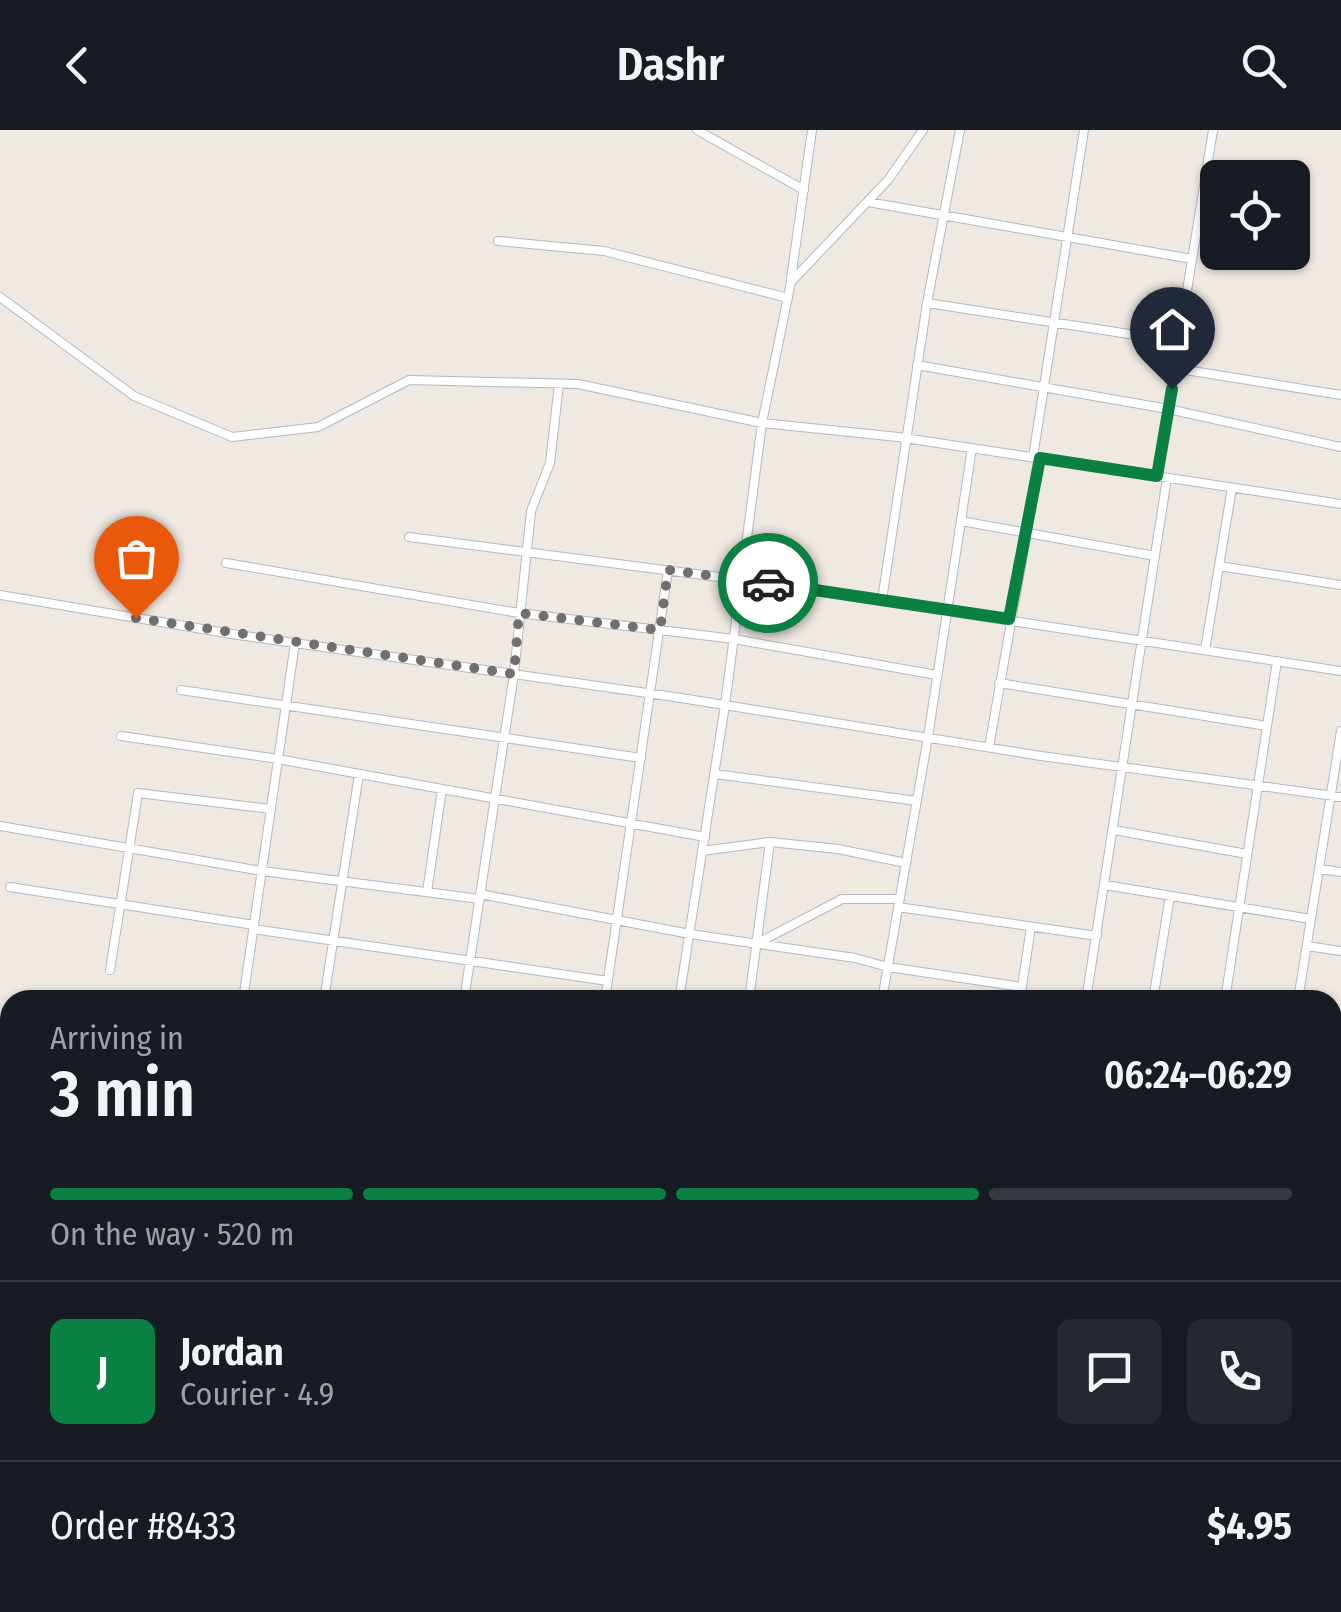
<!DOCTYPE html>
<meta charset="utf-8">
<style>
body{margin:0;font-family:"Fira Sans Condensed",sans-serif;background:#242831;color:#f1f3f6;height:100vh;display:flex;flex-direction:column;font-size:38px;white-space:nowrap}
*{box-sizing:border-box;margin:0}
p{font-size:32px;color:#9ea1a6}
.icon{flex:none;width:55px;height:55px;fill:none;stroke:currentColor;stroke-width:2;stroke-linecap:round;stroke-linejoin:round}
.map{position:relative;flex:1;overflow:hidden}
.panel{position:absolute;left:0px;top:860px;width:1342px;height:622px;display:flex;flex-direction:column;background:#171b24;border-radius:30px 30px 0 0;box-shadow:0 2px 8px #0004}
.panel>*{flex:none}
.tools{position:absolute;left:1200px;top:30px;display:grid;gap:20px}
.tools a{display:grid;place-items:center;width:110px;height:110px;border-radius:15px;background:#171b24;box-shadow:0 2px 8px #0004;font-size:50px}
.pin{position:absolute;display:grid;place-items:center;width:85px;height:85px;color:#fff;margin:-102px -42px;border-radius:50% 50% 50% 0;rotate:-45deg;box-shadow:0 0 10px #0007}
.pin .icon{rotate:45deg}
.courier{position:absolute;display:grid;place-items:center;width:100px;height:100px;margin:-50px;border:8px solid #0b8043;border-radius:50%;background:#fff;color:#222;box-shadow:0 2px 12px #0007}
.headline em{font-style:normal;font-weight:600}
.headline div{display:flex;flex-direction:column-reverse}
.headline{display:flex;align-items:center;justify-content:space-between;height:170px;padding:0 50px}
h1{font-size:65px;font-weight:600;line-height:75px}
.bar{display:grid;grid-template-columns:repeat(4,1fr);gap:15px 10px;align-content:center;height:120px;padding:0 50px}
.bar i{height:12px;border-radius:8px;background:#363941}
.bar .current{background:#0b8043}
.bar p{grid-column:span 4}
.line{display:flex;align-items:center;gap:25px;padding:0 50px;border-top:2px solid #363941}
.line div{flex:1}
.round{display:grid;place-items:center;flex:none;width:105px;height:105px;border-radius:15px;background:#242831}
header{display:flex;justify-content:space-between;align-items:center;height:130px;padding:0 50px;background:#171b24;font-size:45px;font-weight:600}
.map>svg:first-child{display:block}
</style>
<header><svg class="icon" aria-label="back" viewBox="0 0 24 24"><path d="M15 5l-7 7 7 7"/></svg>Dashr<svg class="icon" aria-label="search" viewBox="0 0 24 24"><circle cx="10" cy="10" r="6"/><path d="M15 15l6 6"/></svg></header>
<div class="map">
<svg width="1341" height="1482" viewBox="0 0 1341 1482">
<rect width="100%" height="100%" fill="#efe9e1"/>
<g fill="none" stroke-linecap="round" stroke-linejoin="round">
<g stroke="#b4b7c1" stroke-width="10">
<path id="street" d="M697 0 804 60
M868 72 1192 129
M498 111 604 121 788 168
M791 149 812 0
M0 167 134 266 232 307 318 297 409 250 578 254 762 293 898 307 1341 374
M927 173 1155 208 1161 236 1341 265
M917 235 1168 279 1341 317
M1033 327 1084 0
M1157 346 1213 0
M961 391 1155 426
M409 407 742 450 1341 541
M226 433 519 483 734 509 937 545
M1219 436 1341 455
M0 465 238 505 675 567 1041 626 1341 667
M882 470 927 173 960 0
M1205 520 1232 358
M999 553 1267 596
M181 560 641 628
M121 606 278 629 705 707
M989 617 1040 328
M715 644 917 671
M0 696 262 741 480 769
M1114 700 1247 724
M702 721 770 712 838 719 906 733
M1319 739 1341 742
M1105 755 1311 789
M10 757 254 795
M427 762 442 659
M480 764 690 804 855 828 888 837 1022 857
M898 777 1097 806
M253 799 608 851
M756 814 842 769H900
M1307 816 1341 821
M110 840 138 663 271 679
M243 870 295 513
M324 870 359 644
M464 870 514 544 531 381 550 333 559 254
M605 870 668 440
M679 870 725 575 762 293 791 152 888 50 923 0
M749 870 770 712
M882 870 928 607 972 318
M1020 870 1031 797
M1086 870 1167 348
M1153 870 1170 766
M1225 870 1277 531
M1298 870 1341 601
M1332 889 1341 890
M1332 962 1341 964
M1332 1035 1341 1036
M0 1087 10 1082
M1332 1089 1341 1096
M0 1101 10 1103
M1332 1169 1341 1170
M0 1261 10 1263
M1332 1327 1341 1329
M1332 1453 1341 1454
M134 1472V1482
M584 1472 649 1482
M724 1475 769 1482
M80 1482 116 1472
M359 1482 360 1472
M434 1482 436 1472
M790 1482 791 1472
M855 1482 857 1472
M928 1482 930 1472
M988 1482 990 1472
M1060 1482 1062 1472
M1129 1482 1131 1472
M1200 1482 1202 1472"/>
</g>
<use href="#street" stroke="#fff" stroke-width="8"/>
</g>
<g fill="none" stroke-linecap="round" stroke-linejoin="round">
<path stroke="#726f6d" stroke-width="10" stroke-dasharray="0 18" d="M136 488 514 544 519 483 660 500 668 440 768 453"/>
<path stroke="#0b8043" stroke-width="12" d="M768 453 1009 489 1040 328 1157 346 1172 259"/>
</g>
</svg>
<div class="tools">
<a><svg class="icon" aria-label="locate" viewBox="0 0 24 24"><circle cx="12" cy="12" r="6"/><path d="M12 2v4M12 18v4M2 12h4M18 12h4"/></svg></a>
</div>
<div class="pin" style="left:136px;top:488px;background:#ea580c"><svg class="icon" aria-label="bag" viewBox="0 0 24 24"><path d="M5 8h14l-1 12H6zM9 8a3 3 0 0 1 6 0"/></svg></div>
<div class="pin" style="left:1172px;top:259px;background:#1f2937"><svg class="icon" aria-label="home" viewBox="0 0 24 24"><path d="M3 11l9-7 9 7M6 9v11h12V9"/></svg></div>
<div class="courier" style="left:768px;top:453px"><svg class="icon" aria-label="car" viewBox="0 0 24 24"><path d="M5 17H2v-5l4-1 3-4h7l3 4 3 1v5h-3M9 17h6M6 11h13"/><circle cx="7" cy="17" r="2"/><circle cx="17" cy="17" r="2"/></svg></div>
<section class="panel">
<div class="headline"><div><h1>3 min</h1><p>Arriving in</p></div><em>06:24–06:29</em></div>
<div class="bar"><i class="current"></i><i class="current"></i><i class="current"></i><i></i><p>On the way · 520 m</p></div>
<div class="line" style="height:180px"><b class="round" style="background:#0b8043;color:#fff">J</b><div><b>Jordan</b><p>Courier · 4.9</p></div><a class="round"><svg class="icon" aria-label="chat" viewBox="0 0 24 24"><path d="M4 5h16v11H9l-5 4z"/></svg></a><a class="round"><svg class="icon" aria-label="phone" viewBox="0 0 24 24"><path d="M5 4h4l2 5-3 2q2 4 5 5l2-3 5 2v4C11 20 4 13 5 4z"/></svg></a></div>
<div class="line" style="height:130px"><div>Order #8433</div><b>$4.95</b></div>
</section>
</div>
